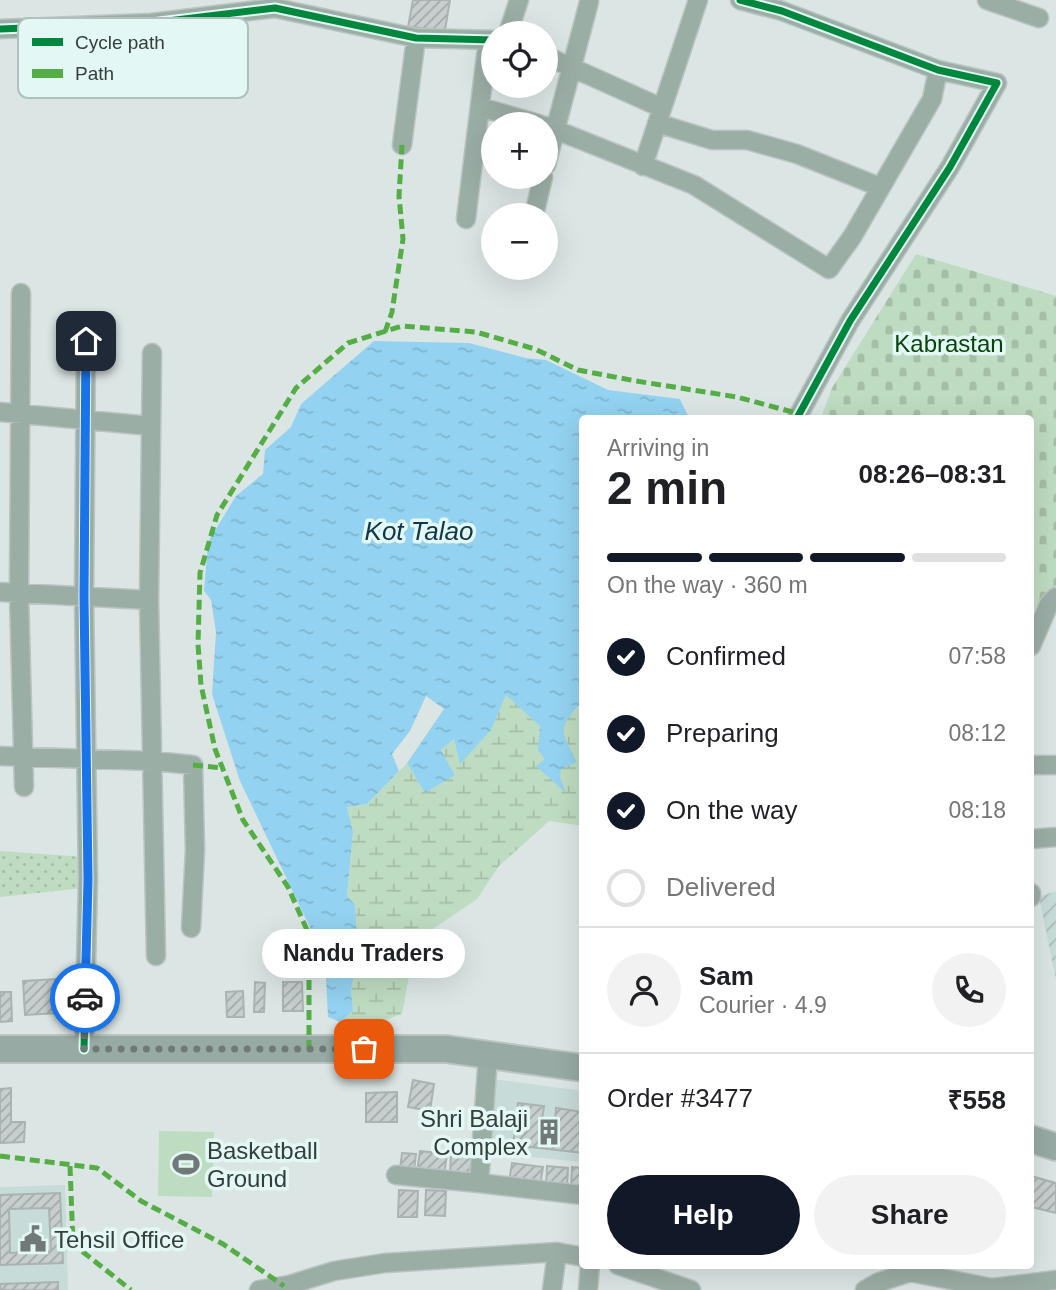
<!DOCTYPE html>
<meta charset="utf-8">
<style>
body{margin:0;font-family:Helvetica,sans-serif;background:#f2f2f2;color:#202124;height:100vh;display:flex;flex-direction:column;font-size:26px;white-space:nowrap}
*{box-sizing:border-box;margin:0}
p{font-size:23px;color:#757577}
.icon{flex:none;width:38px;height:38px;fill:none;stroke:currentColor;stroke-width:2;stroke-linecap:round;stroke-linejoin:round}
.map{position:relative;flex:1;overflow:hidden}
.side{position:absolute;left:579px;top:415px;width:455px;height:854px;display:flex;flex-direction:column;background:#fff;border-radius:7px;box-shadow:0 7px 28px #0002}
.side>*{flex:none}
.tools{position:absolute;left:481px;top:21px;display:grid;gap:14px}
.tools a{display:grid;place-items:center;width:77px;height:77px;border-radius:50%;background:#fff;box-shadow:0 7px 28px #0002;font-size:35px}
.pin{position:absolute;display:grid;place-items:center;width:60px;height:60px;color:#fff;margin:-30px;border-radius:14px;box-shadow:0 4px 10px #0006}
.courier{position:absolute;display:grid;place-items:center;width:70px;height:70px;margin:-35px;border:5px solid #1a73e8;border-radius:50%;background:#fff;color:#222;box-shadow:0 2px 9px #0007}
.bubble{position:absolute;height:49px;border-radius:24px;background:#fff;box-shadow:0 7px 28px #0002;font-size:23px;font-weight:800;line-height:49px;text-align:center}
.head em{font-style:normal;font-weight:800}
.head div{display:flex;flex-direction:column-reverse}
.head{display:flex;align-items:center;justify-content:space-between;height:119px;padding:0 28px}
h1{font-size:46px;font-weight:800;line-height:52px}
.bar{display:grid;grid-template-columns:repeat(4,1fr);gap:10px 7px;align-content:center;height:84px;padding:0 28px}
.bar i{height:9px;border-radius:5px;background:#e0e0e0}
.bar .active{background:#111827}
.bar p{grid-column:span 4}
.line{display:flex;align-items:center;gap:18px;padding:0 28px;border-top:2px solid #e0e0e0}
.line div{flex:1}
.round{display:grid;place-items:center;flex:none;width:74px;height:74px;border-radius:37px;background:#f2f2f2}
ol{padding:0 28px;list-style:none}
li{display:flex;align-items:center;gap:21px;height:77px}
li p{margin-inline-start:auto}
li .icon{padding:7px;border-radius:50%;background:#111827;color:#fff;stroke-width:4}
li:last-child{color:#757577}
li i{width:38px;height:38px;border:4px solid #e0e0e0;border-radius:50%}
.primary-button{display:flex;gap:14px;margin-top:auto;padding:14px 28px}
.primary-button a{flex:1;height:80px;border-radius:42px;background:#111827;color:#fff;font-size:28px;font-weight:800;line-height:80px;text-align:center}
.primary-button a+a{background:#f2f2f2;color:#202124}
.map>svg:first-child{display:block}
</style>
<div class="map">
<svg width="1056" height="1290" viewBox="0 0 1056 1290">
<defs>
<pattern id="industrial-furrows" width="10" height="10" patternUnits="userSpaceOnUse" patternTransform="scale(1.75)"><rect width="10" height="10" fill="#c7dbd8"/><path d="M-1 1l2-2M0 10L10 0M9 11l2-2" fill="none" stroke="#acbdba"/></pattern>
<pattern id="wetland-marsh" width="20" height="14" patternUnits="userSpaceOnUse" patternTransform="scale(1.75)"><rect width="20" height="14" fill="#bedcc1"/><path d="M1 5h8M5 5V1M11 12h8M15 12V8" fill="none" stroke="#a4bea7"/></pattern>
<pattern id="cemetery-stones" width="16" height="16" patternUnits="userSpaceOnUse" patternTransform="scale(1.75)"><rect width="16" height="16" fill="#bedcc1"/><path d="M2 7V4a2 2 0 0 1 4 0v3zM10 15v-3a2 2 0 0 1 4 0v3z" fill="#a4bea7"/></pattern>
<pattern id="park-dots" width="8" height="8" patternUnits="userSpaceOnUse" patternTransform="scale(1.75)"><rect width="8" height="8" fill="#bedcc1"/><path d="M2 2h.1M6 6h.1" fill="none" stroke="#a4bea7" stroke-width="1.8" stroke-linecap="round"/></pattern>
<pattern id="water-ripples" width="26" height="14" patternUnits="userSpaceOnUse" patternTransform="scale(1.75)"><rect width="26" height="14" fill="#93d2f0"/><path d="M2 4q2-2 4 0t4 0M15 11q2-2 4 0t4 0" fill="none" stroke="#7fb5cf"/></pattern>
<pattern id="building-hatch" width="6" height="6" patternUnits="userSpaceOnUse" patternTransform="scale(1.75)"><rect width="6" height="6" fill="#c6cfce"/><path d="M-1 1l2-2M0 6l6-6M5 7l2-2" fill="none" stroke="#a2a9a8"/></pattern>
</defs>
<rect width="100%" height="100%" fill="#dbe6e4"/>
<path fill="#c7dbd8" d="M493 1079 583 1091V1162L485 1153Z
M65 1185 68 1290H0V1187Z"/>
<path fill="url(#industrial-furrows)" d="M1056 891V980L1039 897Z"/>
<path fill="url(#wetland-marsh)" d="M506 694 540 726 563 736 565 720 583 703V826L549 821 499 866 477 899 433 929 411 965 402 1014 385 1020 340 1022 353 1011 351 990 358 954 347 896 353 832 347 807 367 804 407 763 425 793 455 775 441 750 454 739 460 763 491 730Z"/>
<path fill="url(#cemetery-stones)" d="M916 254 1056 296V585L1031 614V418H821L832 388Z"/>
<path fill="url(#park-dots)" d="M0 851 85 857 84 888 0 897Z"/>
<path fill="#bedcc1" d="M159 1131 214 1132 212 1197 158 1196Z"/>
<path fill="url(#water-ripples)" d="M374 341 469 343 526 358 546 360 608 390 680 399 689 418H583V702C556 728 561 731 577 762L561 769 560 777 566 793 536 766 545 759 538 750 540 726 506 695 491 730 460 764 454 739 441 750 455 775 425 793 407 763 444 709 426 696 410 731 392 754 399 771 367 804 347 807 353 832 347 896 355 905 358 954 351 990 353 1011 340 1022 328 1017 325 959 240 781 212 694 216 632 211 600 204 591 208 542 236 496 263 474 265 450 291 427 301 404Z"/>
<path fill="url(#building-hatch)" stroke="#aab3b2" stroke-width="2" fill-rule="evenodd" d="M413 0H450L445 30 408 27Z
M57 979 59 1013 25 1015 23 981Z
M255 982 265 983 264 1012H254Z
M283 982H302L303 1011H283Z
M243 991 244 1017H227L226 992Z
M0 992H11L12 1021 0 1022Z
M413 1080 434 1084 430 1111 408 1107Z
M11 1088V1122H25L24 1142 0 1143V1089Z
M397 1092V1122H366V1093Z
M518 1103 544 1106 542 1119 555 1120 556 1108 583 1112V1153L513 1145Z
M420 1151 447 1154 444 1175 417 1172Z
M402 1153 416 1154 414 1171 400 1169Z
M451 1153 476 1155 475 1177 450 1175Z
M512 1163 543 1167 540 1186 509 1182Z
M547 1166 568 1168 567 1188 546 1187Z
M572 1167 583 1168V1189H571Z
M1031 1176 1056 1183V1213L1031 1207Z
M399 1190 418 1191 417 1217H398Z
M426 1190 446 1191 445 1216 425 1215Z
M60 1193 63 1263 0 1265V1195ZM49 1208 51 1251 10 1253 9 1209Z
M58 1282V1290H0V1284Z"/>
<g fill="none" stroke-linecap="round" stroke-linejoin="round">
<g stroke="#bbc4c2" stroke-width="21">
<path id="minor" d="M740 0 782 11 938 70 997 83 950 167 850 321 797 418
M987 0 1039 18
M0 29 151 23 275 8 416 38 494 40
M508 33 519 0
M546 56 662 108
M480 107 539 124
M657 123 712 140H747L797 154 880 187
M546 126 694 185 829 269 852 237 932 99 938 70
M402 145 416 38
M546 165 589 2
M643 166 698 0
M534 215 543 177
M466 219 488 40
M21 293 19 593 24 787
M152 353 149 600 156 956
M0 412 151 426
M0 592 149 600
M1031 646 1049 604 1056 597
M0 756 153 761 193 765 195 850 191 928
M1031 765H1056
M1031 839 1056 837
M1031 893V897
M84 1049 88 880 84 597 86 341
M488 1055 479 1183 583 1195
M396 1175 479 1183
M618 1265 691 1290
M910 1272 992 1288 1056 1280
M259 1290 289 1285 334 1271 385 1263 557 1252 583 1257
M552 1290 557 1252
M588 1290 590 1265
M865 1290 877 1283 910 1272 912 1265"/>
</g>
<g stroke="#bbc4c2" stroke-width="30">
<path id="highway" d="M0 1049H446L583 1068
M1031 1139 1056 1147"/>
</g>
<use href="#minor" stroke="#9baea6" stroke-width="18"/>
<use href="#highway" stroke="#97aaa4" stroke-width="26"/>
<path stroke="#55ad46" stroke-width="5" stroke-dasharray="10 5" stroke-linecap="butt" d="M385 332 392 312 403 239 399 196 402 145
M193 765 223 768
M309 1050V962L307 930 288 887 243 820 215 749 201 685 198 644 200 573 217 515 296 388 348 343 402 326 476 332 535 349 578 370 636 381 737 397 800 414
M0 1156 97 1168 141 1201 223 1244 284 1286
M70 1166 73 1244 131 1290
M581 1257 583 1253"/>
<g stroke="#e3f8f5" stroke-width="11">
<path id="cycleway" d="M740 0 782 11 938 70 997 83 950 167 850 321 797 418
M0 29 151 23 275 8 416 38 494 40
M84 1049 88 880 84 597 86 341"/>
</g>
<use href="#cycleway" stroke="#00873e" stroke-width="7"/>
</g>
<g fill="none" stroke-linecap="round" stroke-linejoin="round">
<path stroke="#707977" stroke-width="7" stroke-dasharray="0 12.6" d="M85 998 84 1049H364"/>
<path stroke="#1a73e8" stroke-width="9" d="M85 998 88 880 84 597 86 341"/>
</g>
<defs>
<g id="building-bare" transform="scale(2.1)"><path d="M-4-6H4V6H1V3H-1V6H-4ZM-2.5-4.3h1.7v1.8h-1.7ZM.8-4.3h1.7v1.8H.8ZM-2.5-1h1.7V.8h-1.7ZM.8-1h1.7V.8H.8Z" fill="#707977" stroke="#e3f8f5" stroke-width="2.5" paint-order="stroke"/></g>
<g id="stadium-bare" transform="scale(2.1)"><path d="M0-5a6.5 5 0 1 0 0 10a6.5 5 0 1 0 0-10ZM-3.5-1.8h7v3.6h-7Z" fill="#707977" stroke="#e3f8f5" stroke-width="2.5" paint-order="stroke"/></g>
<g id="civic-bare" transform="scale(2.1)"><path d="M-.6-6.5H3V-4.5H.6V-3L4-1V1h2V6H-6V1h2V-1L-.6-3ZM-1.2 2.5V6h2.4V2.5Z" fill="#707977" stroke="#e3f8f5" stroke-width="2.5" paint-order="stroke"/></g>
</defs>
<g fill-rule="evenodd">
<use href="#building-bare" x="549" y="1132"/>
<use href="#stadium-bare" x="186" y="1164"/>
<use href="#civic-bare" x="33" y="1239"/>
</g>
<g text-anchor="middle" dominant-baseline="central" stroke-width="7" stroke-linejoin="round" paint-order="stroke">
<g font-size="24" fill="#07450a" stroke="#e3f8f5">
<text x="949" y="343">Kabrastan</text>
</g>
<g font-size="24" fill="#363e3d" stroke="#e3f8f5" text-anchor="start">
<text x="528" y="1118" text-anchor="end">Shri Balaji<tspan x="528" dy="28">Complex</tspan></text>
<text x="207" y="1150">Basketball<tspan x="207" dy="28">Ground</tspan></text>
<text x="54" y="1239">Tehsil Office</text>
</g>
<g font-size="26" font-style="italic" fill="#103749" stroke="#e3f8f5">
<text x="419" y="531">Kot Talao</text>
</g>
</g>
<rect x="18" y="18" width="230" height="80" rx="10" fill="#e3f8f5" stroke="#afc0be" stroke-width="2"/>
<rect x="32" y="38" width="31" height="8" fill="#00873e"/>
<rect x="32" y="69" width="31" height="9" fill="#55ad46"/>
<g font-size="19" fill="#363e3d">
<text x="75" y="49">Cycle path</text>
<text x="75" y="80">Path</text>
</g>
</svg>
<div class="tools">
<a><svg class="icon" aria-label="locate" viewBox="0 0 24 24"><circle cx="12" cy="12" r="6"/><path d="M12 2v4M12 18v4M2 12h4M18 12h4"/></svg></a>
<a>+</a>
<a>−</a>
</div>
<div class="pin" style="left:364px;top:1049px;background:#ea580c"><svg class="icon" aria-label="bag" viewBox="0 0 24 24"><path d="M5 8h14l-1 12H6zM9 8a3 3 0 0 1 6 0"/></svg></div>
<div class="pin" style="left:86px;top:341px;background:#1f2937"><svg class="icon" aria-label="home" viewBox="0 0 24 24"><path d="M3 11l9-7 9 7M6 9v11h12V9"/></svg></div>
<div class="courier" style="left:85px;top:998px"><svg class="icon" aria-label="car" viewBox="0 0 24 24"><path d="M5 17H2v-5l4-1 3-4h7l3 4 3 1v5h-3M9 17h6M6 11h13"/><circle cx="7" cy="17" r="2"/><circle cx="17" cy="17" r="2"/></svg></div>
<div class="bubble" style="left:262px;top:929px;width:203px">Nandu Traders</div>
<section class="side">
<div class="head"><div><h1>2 min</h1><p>Arriving in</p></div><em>08:26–08:31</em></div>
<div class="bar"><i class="active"></i><i class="active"></i><i class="active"></i><i></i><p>On the way · 360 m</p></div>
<ol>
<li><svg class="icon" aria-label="check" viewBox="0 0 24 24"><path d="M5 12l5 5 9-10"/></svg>Confirmed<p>07:58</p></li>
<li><svg class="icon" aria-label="check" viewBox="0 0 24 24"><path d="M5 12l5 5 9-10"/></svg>Preparing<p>08:12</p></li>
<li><svg class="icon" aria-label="check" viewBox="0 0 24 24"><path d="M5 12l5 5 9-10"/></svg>On the way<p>08:18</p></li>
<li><i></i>Delivered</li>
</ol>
<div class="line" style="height:126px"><a class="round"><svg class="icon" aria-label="person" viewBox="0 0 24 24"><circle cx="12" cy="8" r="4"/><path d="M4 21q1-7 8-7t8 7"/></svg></a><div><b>Sam</b><p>Courier · 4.9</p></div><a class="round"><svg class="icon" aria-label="phone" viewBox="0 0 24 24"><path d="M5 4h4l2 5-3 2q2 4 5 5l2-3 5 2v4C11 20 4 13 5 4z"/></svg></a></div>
<div class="line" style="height:91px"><div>Order #3477</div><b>₹558</b></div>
<div class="primary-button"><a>Help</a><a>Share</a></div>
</section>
</div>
